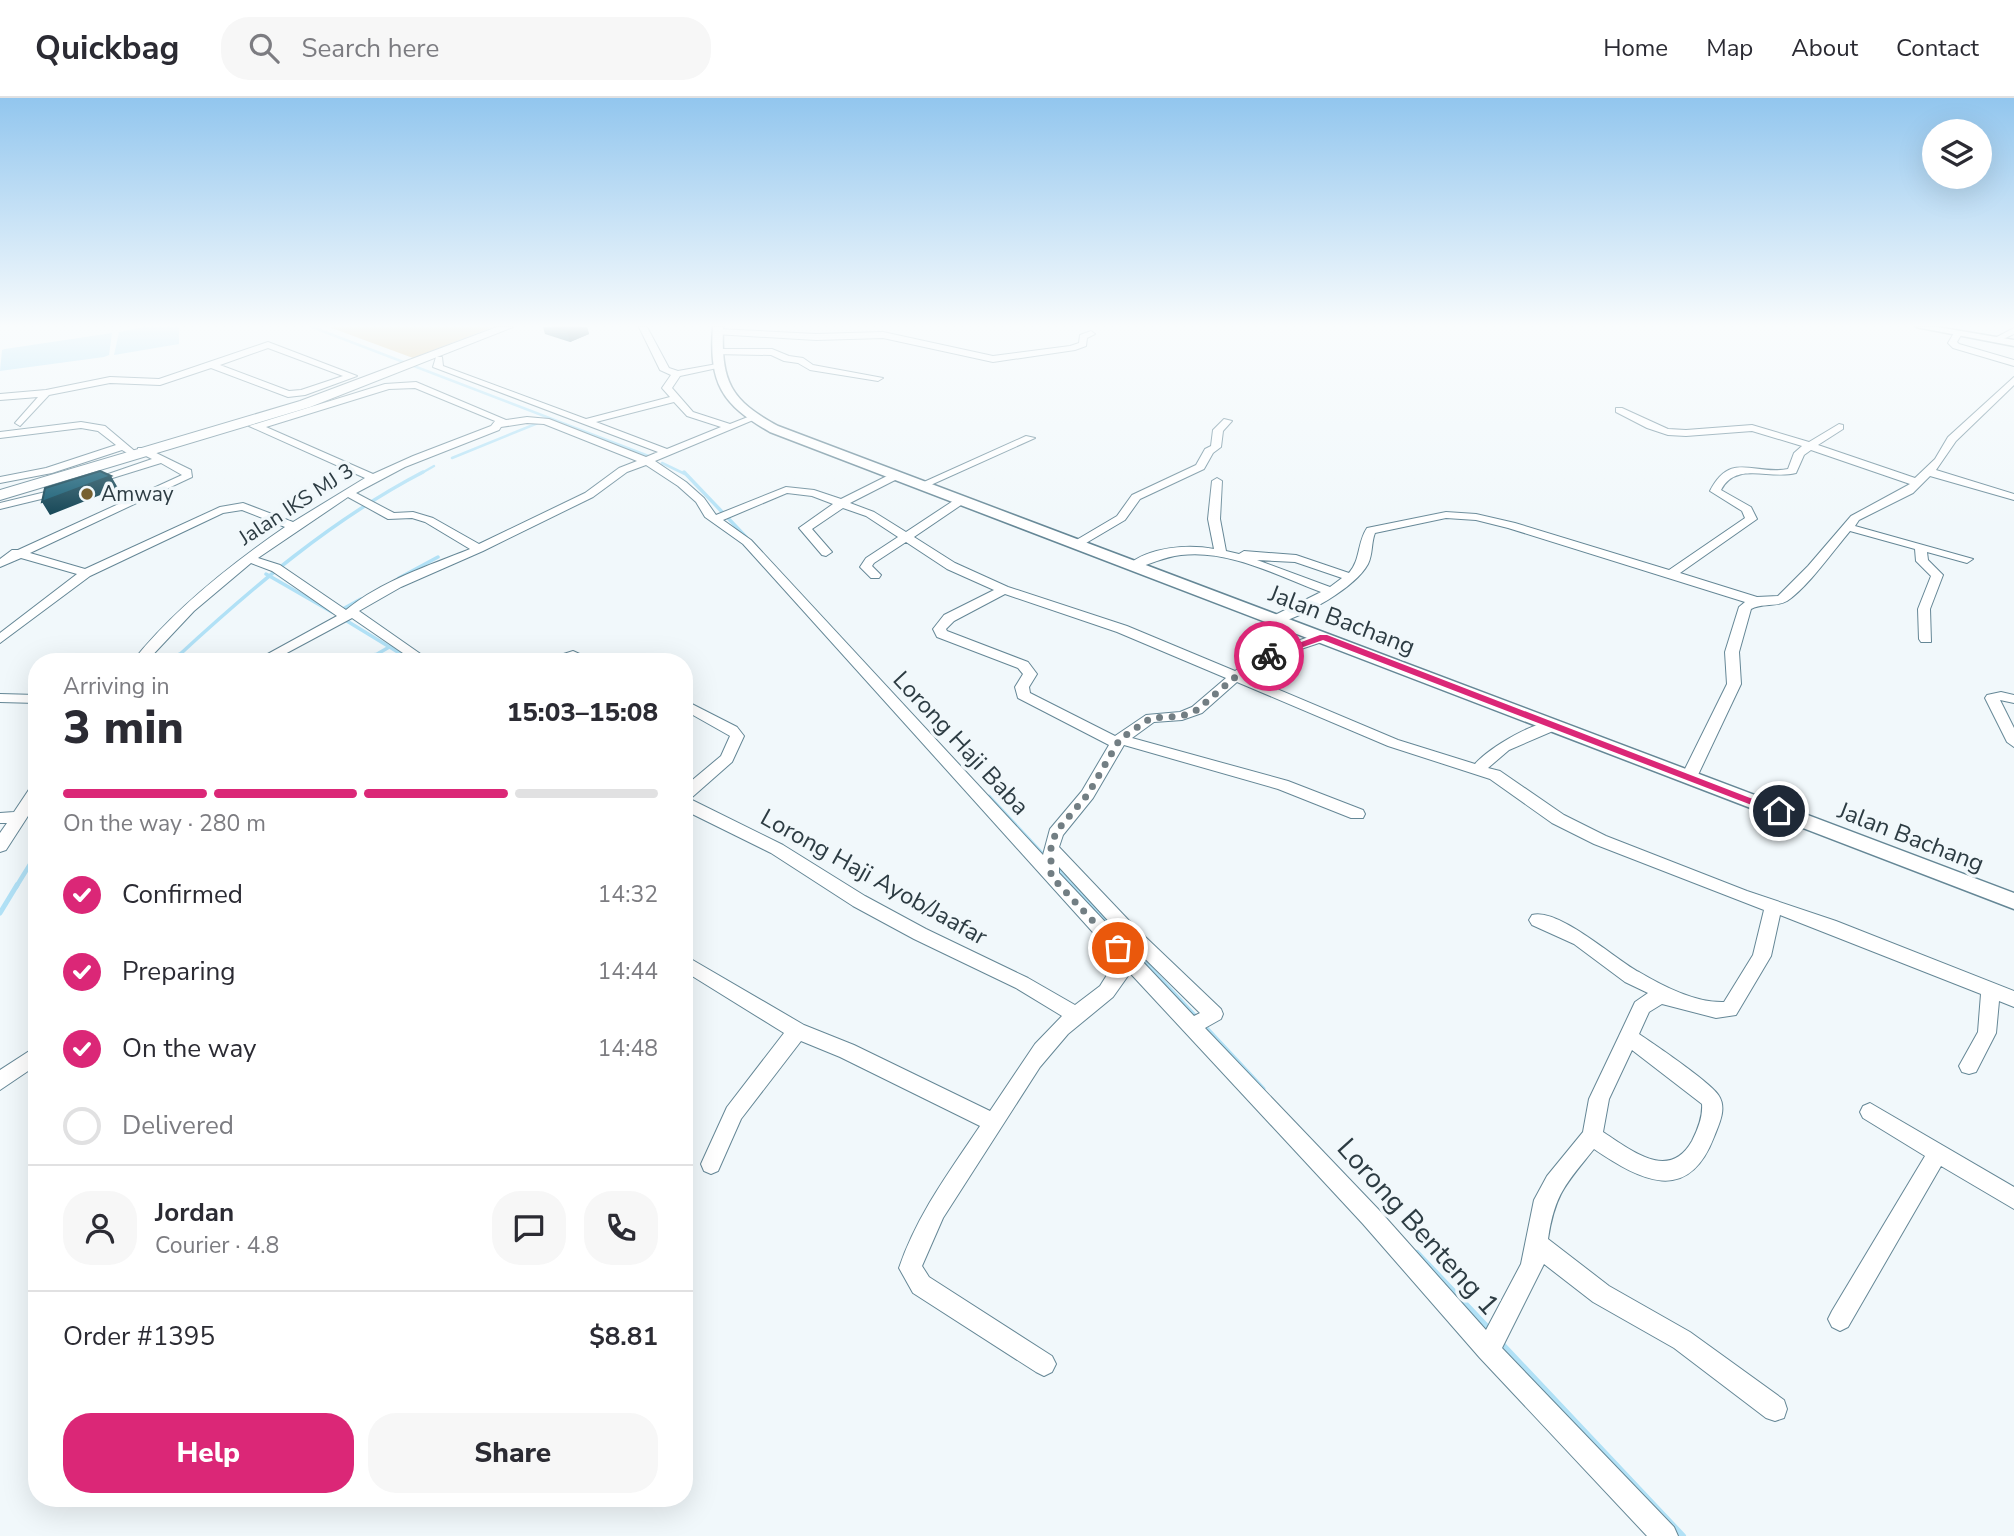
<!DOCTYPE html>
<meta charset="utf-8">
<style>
body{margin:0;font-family:"Nunito Sans",sans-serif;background:#f7f7f7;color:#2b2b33;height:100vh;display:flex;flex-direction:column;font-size:26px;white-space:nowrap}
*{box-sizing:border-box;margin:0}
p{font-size:23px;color:#7c7c81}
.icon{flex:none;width:38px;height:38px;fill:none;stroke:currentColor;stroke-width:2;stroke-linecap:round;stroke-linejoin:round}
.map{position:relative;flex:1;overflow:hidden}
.details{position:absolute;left:28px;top:555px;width:665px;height:854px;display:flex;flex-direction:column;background:#fff;border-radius:28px;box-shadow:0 7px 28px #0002}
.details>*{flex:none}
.buttons{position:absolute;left:1922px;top:21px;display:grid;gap:14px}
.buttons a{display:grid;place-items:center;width:70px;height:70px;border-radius:50%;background:#fff;box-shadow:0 7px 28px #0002;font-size:35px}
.pin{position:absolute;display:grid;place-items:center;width:60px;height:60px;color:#fff;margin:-30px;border:4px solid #fff;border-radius:50%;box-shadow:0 2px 7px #0007}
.courier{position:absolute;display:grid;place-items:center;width:70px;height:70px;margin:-35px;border:5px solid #db2777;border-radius:50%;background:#fff;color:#222;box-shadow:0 2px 9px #0007}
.head em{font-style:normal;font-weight:800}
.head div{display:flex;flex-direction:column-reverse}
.head{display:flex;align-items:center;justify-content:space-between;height:119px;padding:0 35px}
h1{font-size:46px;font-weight:800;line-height:52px}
.bar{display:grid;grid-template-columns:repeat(4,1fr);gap:10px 7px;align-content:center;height:84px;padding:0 35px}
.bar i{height:9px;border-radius:5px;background:#e1e1e2}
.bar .current{background:#db2777}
.bar p{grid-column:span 4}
.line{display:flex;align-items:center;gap:18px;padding:0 35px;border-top:2px solid #e1e1e2}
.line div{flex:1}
.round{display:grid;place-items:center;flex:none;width:74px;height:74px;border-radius:28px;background:#f7f7f7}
ol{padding:0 35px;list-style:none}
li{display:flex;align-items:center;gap:21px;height:77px}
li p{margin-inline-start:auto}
li .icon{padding:7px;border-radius:50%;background:#db2777;color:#fff;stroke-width:4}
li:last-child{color:#7c7c81}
li i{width:38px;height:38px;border:4px solid #e1e1e2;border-radius:50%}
.button{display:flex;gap:14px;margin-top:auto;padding:14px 35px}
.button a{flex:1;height:80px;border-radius:28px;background:#db2777;color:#fff;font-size:28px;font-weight:800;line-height:80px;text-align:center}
.button a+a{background:#f7f7f7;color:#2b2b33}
header{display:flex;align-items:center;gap:42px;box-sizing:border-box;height:98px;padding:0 35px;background:#fff;border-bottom:2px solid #e1e1e2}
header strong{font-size:33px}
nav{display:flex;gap:38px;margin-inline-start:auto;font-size:24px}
.search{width:490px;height:63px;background:#f7f7f7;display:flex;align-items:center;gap:18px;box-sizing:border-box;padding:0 24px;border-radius:28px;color:#7c7c81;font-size:26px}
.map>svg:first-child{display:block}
</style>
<header>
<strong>Quickbag</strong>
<div class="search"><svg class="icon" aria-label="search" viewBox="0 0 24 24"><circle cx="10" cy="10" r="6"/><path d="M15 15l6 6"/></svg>Search here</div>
<nav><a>Home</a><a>Map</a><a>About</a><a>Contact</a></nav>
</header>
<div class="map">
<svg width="2014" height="1438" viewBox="0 0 2014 1438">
<rect width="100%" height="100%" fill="#f1f8fb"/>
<path fill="#ddc493" d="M329 229H493L413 260Z"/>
<path fill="#b1e1f6" d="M144 229H179V246L114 257 119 234Z
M112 235 109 257 104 259 0 273 2 252 5 251Z"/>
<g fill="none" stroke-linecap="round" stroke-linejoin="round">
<path stroke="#b1e1f6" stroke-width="2.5" d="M312 229 651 359
M452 360 538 325
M662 365 685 376
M420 376 434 368"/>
<path stroke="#b1e1f6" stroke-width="3.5" d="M684 374 746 439
M266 476 332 514
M399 480 438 459
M341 512 361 501
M342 520 406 559
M177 559C253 489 331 422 423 374
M372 559 391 548"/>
<path stroke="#b1e1f6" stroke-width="4.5" d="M403 557 415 564
M364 563 375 557
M171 564 179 557
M989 699 1045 759
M1056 770 1073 789
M16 789 37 755"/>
<path stroke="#b1e1f6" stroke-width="5" d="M1072 787 1263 991
M0 815 17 787"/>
<path stroke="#b1e1f6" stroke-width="6" d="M1417 1155 1491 1233
M1501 1245 1683 1438"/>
<g stroke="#658796" stroke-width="2">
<path id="minor" d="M639 229H647L669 270 678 273 717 266 722 269 680 278 672 290 693 314 730 326 753 317 758 320 655 363 686 384 704 400 716 417 786 389 814 392 841 401 891 376H899V380L850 405 874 414 906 434 956 401H964V405L914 439 955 465 1008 489 1127 528 1235 573 1264 554 1318 536H1328V542L1274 560 1246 578 1398 642 1475 666C1489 650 1539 619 1560 624L1562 627 1560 630 1509 652 1488 670 1500 673 1564 717 1606 738 1747 793 1836 823 2014 893V909L1999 903 1996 935 1976 974 1969 976 1962 974 1959 968 1978 934 1981 896 1780 817 1771 858 1736 917 1716 920 1662 906 1649 914 1639 936C1654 946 1713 986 1719 998 1727 1011 1719 1026 1714 1039 1688 1107 1641 1083 1594 1051 1566 1086 1555 1095 1548 1141L1609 1188 1690 1234 1784 1302 1787 1311 1784 1320 1775 1323 1766 1320 1674 1250 1593 1204 1544 1166 1502 1250 1674 1429 1678 1438H1647L1480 1260 1363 1126 1130 875 1113 899 1068 936 1040 969 943 1120 922 1168 929 1179 1052 1258 1056 1266 1052 1274 1044 1278 1036 1274 913 1195 899 1170C917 1117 949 1074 980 1028L840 959 801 943 741 1021 718 1073 711 1076 704 1073 701 1066 727 1009 784 935 684 873V857L804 927 854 947 990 1013 1035 946 1062 918 1016 890 914 841 853 808 771 755 684 712V689L721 658 730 638 684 612V602L737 629 744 638 732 664 690 701 783 747 865 798 926 831 1028 880 1075 907 1100 888 1117 861 743 446 705 419 696 404 678 388 646 367 627 374 593 399 483 453 401 489 359 513 432 564H416L352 520 270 564H253L337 518 272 473 251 465 194 513 146 564H132C174 511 230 467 285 429L242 412 223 415 90 478 0 545V535L77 476 21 460 0 469V461L12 452H18L182 377 161 365 90 387 85 384 152 361 138 354V350H146L191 372 192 379 30 455 85 471 220 409 243 405 293 424 365 380 249 328 385 286 416 284 506 322 527 319 549 321 646 359 658 354 433 269 436 259H442L443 268 586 321 670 299 662 290 671 277 660 272ZM415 290 495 323 491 328 413 358 373 376 266 329 389 291ZM674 304 687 318 721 329 667 351 596 324ZM527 325 544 326 637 363 619 370 585 395 479 446 433 420 413 414 394 415 356 395 405 369 499 332 501 329ZM787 395 812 398 833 406 799 430 822 457 826 458 832 454 812 431 843 410 866 418 898 439 866 460 860 469 871 480H879L881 477 872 468 874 465 906 444 947 471 994 492 944 517 933 531 937 539 1018 570 1023 576 1015 589 1018 600 1109 647 1082 693 1050 731 1043 757 751 442 723 422ZM348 399 388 421 412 420 425 424 470 451C428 468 381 483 346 512L280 467 258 460ZM1005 496 1117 534 1226 580 1192 609 1180 614 1146 617 1115 638 1030 595 1029 589 1037 576 1028 564 947 533 946 531 954 523ZM1237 584 1388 648 1490 681 1552 725 1594 746 1764 812 1753 857 1724 904C1695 905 1663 888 1639 874 1616 862 1558 809 1532 817L1529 822 1532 827 1574 846 1625 884 1648 895 1635 904 1619 938 1589 1001 1583 1034 1547 1078 1534 1102 1521 1166 1486 1232 1379 1112 1205 930 1221 921 1223 916 1221 911 1137 831 1059 749 1063 737 1093 700 1124 647 1278 691 1351 720H1363L1365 716 1363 712 1288 683 1132 640 1154 624 1182 622 1202 615ZM1059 769 1125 841 1200 915 1194 918 1059 775ZM1632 952 1702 1006C1703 1019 1698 1031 1692 1043 1669 1084 1631 1052 1603 1034L1609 1001Z
M2014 230V236L1999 243 1995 240Z
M718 231 816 236 883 234 993 258 1070 248 1079 245 1080 237 1091 233 1095 236 1087 240 1086 248 1075 252 993 264 883 240 816 242 715 236V232Z
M1954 235 1961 237 1957 244 1959 246 2014 262V268L1953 250 1948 245Z
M268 244 357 278 305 297 288 299 211 270 160 287 110 285 49 297 20 328 15 325 38 299 0 302V296L46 292 110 279 159 281ZM268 250 343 278 301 292 289 293 220 267Z
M716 251H772L789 258 803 260 813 267 883 280 878 283 810 272 798 265 784 263 771 257 713 256V252Z
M2014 279V287L1956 343 1936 372 2014 396V402L1930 378 1913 395 1859 422 1855 428 1973 461 1967 465 1927 454 1928 462 1943 477 1930 511 1931 544H1921L1919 541 1918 511 1931 478 1916 463 1915 451 1850 433C1833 453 1808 489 1787 503 1777 509 1762 505 1751 511L1739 554 1741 586 1697 679 1689 684 1681 679 1727 586 1725 554 1739 509 1745 504 1508 430 1476 422 1446 420 1375 435C1371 445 1373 456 1368 466 1355 490 1304 518 1278 525L1273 524V518L1321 494C1278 478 1229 451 1181 457 1164 459 1150 466 1134 471L1128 467C1149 449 1188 446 1214 451L1208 421 1212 383 1217 380 1222 383 1220 421 1226 453 1239 456 1244 453 1296 457 1349 475C1361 461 1357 445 1367 430L1446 414 1476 416 1515 425 1669 472 1745 420 1742 413 1710 393C1731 352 1754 378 1788 371L1794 355 1802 348 1752 333 1686 338 1668 337 1647 330 1616 314V310H1622L1668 331 1686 332 1752 327 1809 344 1839 326 1843 327V331L1818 347 1915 380 1935 361 1948 339ZM1811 352 1910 386 1851 418 1808 468 1778 498 1757 499 1680 475 1757 421 1751 409 1721 392C1736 363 1769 382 1796 375L1804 357ZM1257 462 1295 464 1342 480 1330 489Z
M1224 321 1232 323 1223 333 1221 349 1213 355 1204 371 1140 401 1125 422 1081 448H1073V444L1117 418 1132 397 1196 367 1205 351 1211 348 1213 332Z
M81 324 105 328 137 355 132 358 122 352 52 375 0 385V379L46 370 116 347 98 333 81 330 0 340V334Z
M1026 338 1035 340 924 390 915 388Z
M62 390 67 393 66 395 0 411V405Z
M573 553 597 564H547L548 561Z
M2001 594 2014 597V605L2000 602 2014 630V649L2007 644 1985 600 1987 597Z
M0 596 37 597V605L0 604Z
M37 686V704L6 752 0 754V735L7 725H0V715L14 714 32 687Z
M37 948V967L0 992V972Z
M1870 1005 2014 1089V1111L1941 1068 1848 1229 1840 1233 1832 1229 1828 1221 1832 1213 1925 1058 1863 1020 1860 1014 1863 1008Z"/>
</g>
<g stroke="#658796" stroke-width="3">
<path id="tertiary" d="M713 229H723C721 284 730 302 778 328L2014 795V811L770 334C721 306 709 285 713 229Z
M1916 229H1937L2014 242V248Z"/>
</g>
<g stroke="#658796" stroke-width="2">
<path id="secondary" d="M497 229H513L310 309 0 402V392L300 303Z"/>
</g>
<use href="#minor" fill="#fff" fill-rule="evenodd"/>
<use href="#tertiary" fill="#fff" fill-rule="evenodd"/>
<use href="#secondary" fill="#fff" fill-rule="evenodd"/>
</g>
<path fill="#0a4a5f" d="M543 229H587L589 236 570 244 545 236Z"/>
<path fill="#083c4d" d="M579 229H587L589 236 570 244 567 233Z
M111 378 118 390 50 417 42 404Z"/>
<path fill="#0c566e" stroke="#083c4d" stroke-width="2" d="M552 229H579L567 233Z
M100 373 111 378 42 404 45 390Z"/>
<linearGradient id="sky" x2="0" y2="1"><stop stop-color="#92c6ee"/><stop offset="0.53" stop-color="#f9fcfd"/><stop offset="1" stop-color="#f9fcfd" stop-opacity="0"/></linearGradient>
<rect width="2014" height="430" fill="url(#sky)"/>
<path fill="#db2777" d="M1320 537H1327L1784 713 1775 716 1323 542 1272 560 1264 558Z"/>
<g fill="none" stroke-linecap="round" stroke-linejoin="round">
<path stroke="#727e83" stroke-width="7" stroke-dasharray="0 12.6" d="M1118 850 1051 778V750L1056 734 1088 696 1120 641 1151 620 1182 618 1197 612 1234 580 1269 558"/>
</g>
<circle fill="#776030" stroke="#f1f8fb" stroke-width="2.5" cx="87" cy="396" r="7"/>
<g text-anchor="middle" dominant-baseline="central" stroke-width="7" stroke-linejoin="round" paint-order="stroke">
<g font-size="21" fill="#2d3c43" stroke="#f1f8fb" text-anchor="start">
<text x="101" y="396">Amway</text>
</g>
<g font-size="21" fill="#2d3c43" stroke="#f1f8fb">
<text transform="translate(296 406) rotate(-33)">Jalan IKS MJ 3</text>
</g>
<g font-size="24" fill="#2d3c43" stroke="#f1f8fb">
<text transform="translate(1342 522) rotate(21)">Jalan Bachang</text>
<text transform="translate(961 645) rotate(47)">Lorong Haji Baba</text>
<text transform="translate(1911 739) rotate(21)">Jalan Bachang</text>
<text transform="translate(874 779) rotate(29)">Lorong Haji Ayob/Jaafar</text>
</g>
<g font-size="28" fill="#2d3c43" stroke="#f1f8fb">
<text transform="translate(1418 1129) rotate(48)">Lorong Benteng 1</text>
</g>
</g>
</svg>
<div class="buttons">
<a><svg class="icon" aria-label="layers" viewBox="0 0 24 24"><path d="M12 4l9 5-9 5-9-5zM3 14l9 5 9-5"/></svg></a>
</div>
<div class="pin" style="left:1118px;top:850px;background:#ea580c"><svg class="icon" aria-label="bag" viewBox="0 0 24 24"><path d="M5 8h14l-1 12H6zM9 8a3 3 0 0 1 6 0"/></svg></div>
<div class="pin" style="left:1779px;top:713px;background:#1f2937"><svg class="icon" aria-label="home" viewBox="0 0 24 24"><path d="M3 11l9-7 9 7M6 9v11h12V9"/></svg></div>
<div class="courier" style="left:1269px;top:558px"><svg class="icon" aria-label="bike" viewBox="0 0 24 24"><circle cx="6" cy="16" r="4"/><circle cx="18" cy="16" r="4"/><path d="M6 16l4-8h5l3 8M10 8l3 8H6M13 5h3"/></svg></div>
<section class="details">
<div class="head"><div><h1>3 min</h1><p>Arriving in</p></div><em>15:03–15:08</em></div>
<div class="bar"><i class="current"></i><i class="current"></i><i class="current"></i><i></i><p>On the way · 280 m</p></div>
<ol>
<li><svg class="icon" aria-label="check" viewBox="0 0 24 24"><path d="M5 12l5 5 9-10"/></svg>Confirmed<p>14:32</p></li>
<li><svg class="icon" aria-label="check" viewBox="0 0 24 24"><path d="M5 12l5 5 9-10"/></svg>Preparing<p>14:44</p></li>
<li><svg class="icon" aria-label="check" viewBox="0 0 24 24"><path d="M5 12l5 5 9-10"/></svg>On the way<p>14:48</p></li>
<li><i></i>Delivered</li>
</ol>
<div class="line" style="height:126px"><a class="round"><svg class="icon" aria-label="person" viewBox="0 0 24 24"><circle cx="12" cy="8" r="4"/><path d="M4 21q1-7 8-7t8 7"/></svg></a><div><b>Jordan</b><p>Courier · 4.8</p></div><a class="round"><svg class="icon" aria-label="chat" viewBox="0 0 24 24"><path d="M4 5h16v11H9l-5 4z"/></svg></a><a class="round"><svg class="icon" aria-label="phone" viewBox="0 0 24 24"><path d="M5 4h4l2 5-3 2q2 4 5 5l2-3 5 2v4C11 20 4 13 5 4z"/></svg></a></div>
<div class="line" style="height:91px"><div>Order #1395</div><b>$8.81</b></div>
<div class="button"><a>Help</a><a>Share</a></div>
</section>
</div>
